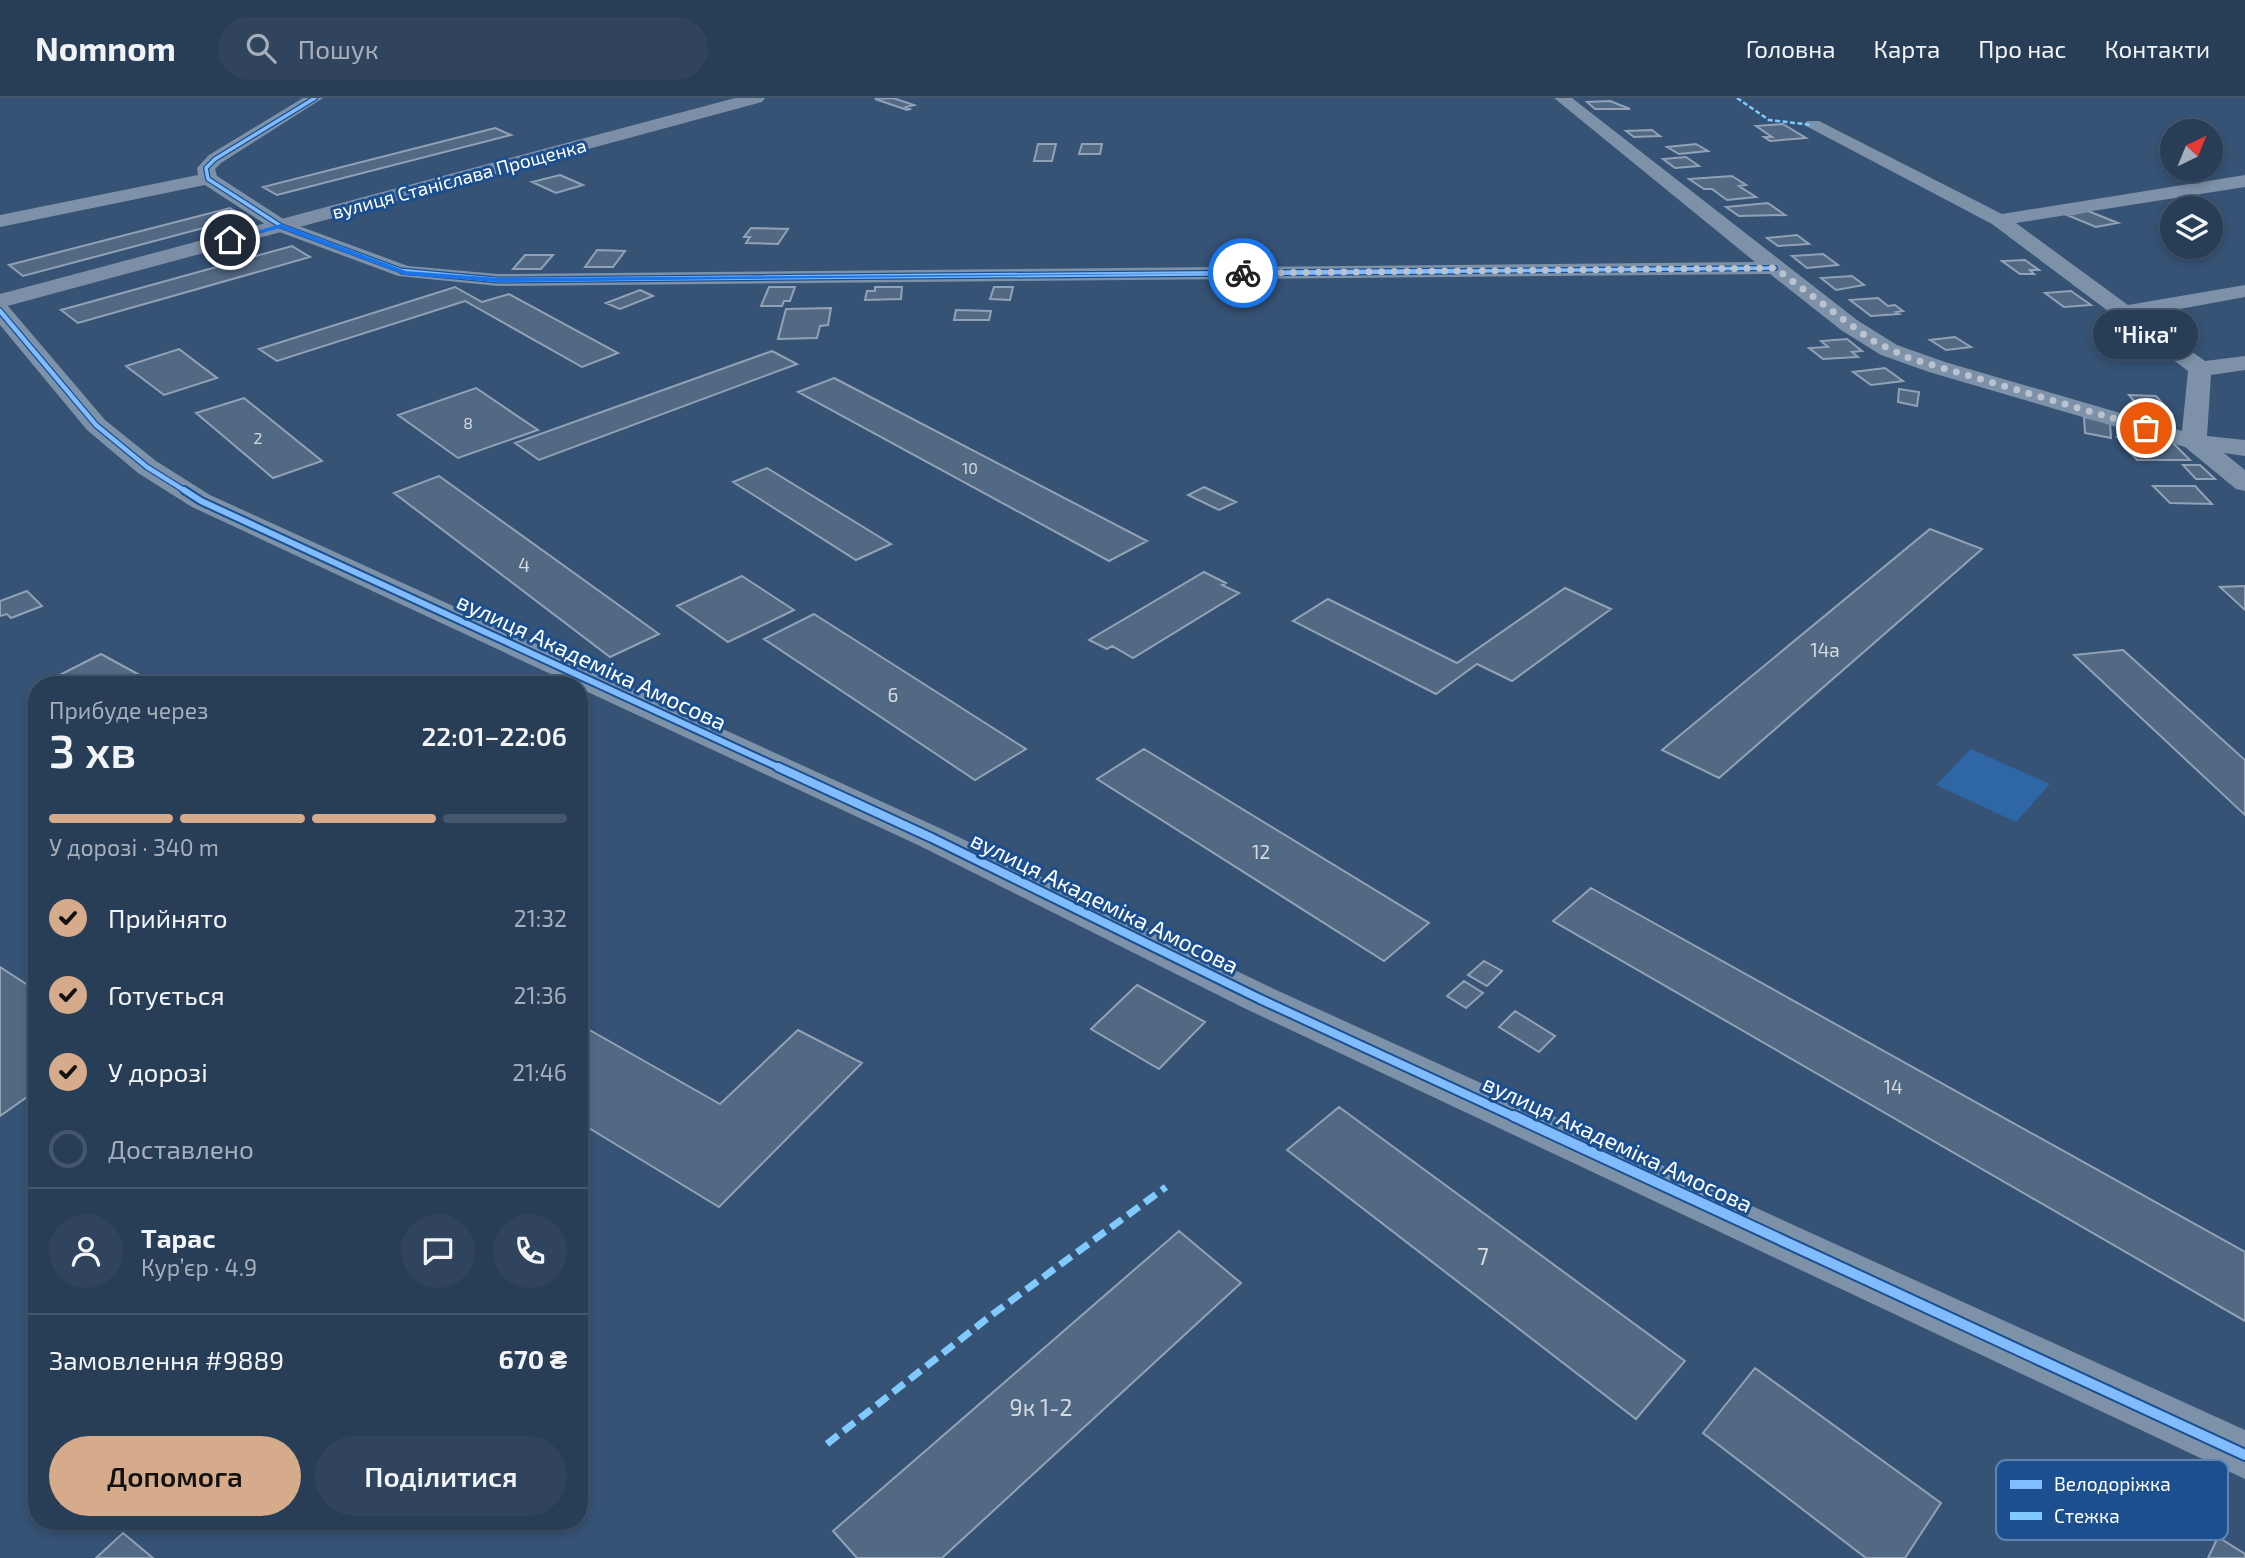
<!DOCTYPE html>
<html lang="uk">
<meta charset="utf-8">
<style>
body{margin:0;font-family:"Exo 2",sans-serif;background:#30455d;color:#f1f3f6;height:100vh;display:flex;flex-direction:column;font-size:26px;white-space:nowrap}
*{box-sizing:border-box;margin:0}
p{font-size:23px;color:#a5aeba}
.icon{flex:none;width:38px;height:38px;fill:none;stroke:currentColor;stroke-width:2;stroke-linecap:round;stroke-linejoin:round}
.map{position:relative;flex:1;overflow:hidden}
.side{position:absolute;left:28px;top:578px;width:560px;height:854px;display:flex;flex-direction:column;background:#283e57;border-radius:28px;box-shadow:0 4px 10px #0003,0 0 0 2px #44576d}
.side>*{flex:none}
.needle{width:46px;rotate:43deg}
.controls{position:absolute;left:2160px;top:21px;display:grid;gap:14px}
.controls a{display:grid;place-items:center;width:63px;height:63px;border-radius:50%;background:#283e57;box-shadow:0 4px 10px #0003,0 0 0 2px #44576d;font-size:35px}
.pin{position:absolute;display:grid;place-items:center;width:60px;height:60px;color:#fff;margin:-30px;border:4px solid #fff;border-radius:50%;box-shadow:0 2px 7px #0007}
.courier{position:absolute;display:grid;place-items:center;width:70px;height:70px;margin:-35px;border:5px solid #1a73e8;border-radius:50%;background:#fff;color:#222;box-shadow:0 2px 9px #0007}
.bubble{position:absolute;height:49px;border-radius:24px;background:#283e57;box-shadow:0 4px 10px #0003,0 0 0 2px #44576d;font-size:23px;font-weight:600;line-height:49px;text-align:center}
.summary em{font-style:normal;font-weight:600}
.summary div{display:flex;flex-direction:column-reverse}
.summary{display:flex;align-items:center;justify-content:space-between;height:119px;padding:0 21px}
h1{font-size:46px;font-weight:600;line-height:52px}
.bar{display:grid;grid-template-columns:repeat(4,1fr);gap:10px 7px;align-content:center;height:84px;padding:0 21px}
.bar i{height:9px;border-radius:5px;background:#44576d}
.bar .selected{background:#d6ab8b}
.bar p{grid-column:span 4}
.line{display:flex;align-items:center;gap:18px;padding:0 21px;border-top:2px solid #44576d}
.line div{flex:1}
.round{display:grid;place-items:center;flex:none;width:74px;height:74px;border-radius:37px;background:#30455d}
ol{padding:0 21px;list-style:none}
li{display:flex;align-items:center;gap:21px;height:77px}
li p{margin-inline-start:auto}
li .icon{padding:7px;border-radius:50%;background:#d6ab8b;color:#111;stroke-width:4}
li:last-child{color:#a5aeba}
li i{width:38px;height:38px;border:4px solid #44576d;border-radius:50%}
.button{display:flex;gap:14px;margin-top:auto;padding:14px 21px}
.button a{flex:1;height:80px;border-radius:42px;background:#d6ab8b;color:#111;font-size:28px;font-weight:600;line-height:80px;text-align:center}
.button a+a{background:#30455d;color:#f1f3f6}
header{display:flex;align-items:center;gap:42px;box-sizing:border-box;height:98px;padding:0 35px;background:#283e57;border-bottom:2px solid #44576d}
header strong{font-size:33px}
nav{display:flex;gap:38px;margin-inline-start:auto;font-size:24px}
.search{width:490px;height:63px;background:#30455d;display:flex;align-items:center;gap:18px;box-sizing:border-box;padding:0 24px;border-radius:38px;color:#a5aeba;font-size:26px}
.map>svg:first-child{display:block}
</style>
<header>
<strong>Nomnom</strong>
<div class="search"><svg class="icon" aria-label="search" viewBox="0 0 24 24"><circle cx="10" cy="10" r="6"/><path d="M15 15l6 6"/></svg>Пошук</div>
<nav><a>Головна</a><a>Карта</a><a>Про нас</a><a>Контакти</a></nav>
</header>
<div class="map">
<svg width="2245" height="1460" viewBox="0 0 2245 1460">
<rect width="100%" height="100%" fill="#365274"/>
<path fill="#2f66a5" d="M1971 651 2050 686 2016 724 1936 687Z"/>
<path fill="#526984" stroke="#92a2b6" stroke-width="2" d="M893 0 914 7 906 9 910 11 907 12 875 1Z
M1610 3 1630 11H1595L1587 4Z
M1783 26 1806 40 1770 43 1764 39H1772L1756 28Z
M495 30 511 37 277 97 263 89Z
M1652 32 1660 38 1634 39 1626 33Z
M1038 46H1056L1052 63H1034Z
M1082 46H1102L1100 56H1079Z
M1696 46 1708 53 1679 56 1667 49Z
M1686 59 1699 68 1675 70 1663 61Z
M560 77 583 87 556 95 532 84Z
M1732 78 1746 87 1739 88 1756 99 1727 102 1712 91H1704L1689 81Z
M1768 105 1785 117 1739 118 1726 109Z
M230 110 245 119 23 178 9 167Z
M2088 113 2118 125 2096 129 2067 117Z
M751 130 788 131 778 146 746 145 750 139H744Z
M1797 137 1809 146 1778 148 1767 140Z
M292 148 310 159 78 225 61 212Z
M597 152 625 153 613 169H585Z
M1823 156 1838 167 1807 170 1792 158Z
M525 157H553L541 171H513Z
M2025 162 2039 172H2030L2034 176H2020L2002 163Z
M1852 178 1864 187 1836 192 1821 180Z
M455 189 482 204 509 196 618 255 582 269 465 203 277 263 259 251Z
M769 189H795L790 203H784L782 208H761Z
M875 189H902L901 201 865 202 867 193H875Z
M994 189H1013L1010 202 990 201Z
M640 192 653 198 620 211 606 205Z
M2071 193 2091 207 2064 209 2045 195Z
M1878 200 1888 208 1895 207 1903 213 1896 214 1899 216 1871 218 1850 202Z
M831 210 828 227 820 228 817 240 778 241 786 211Z
M956 212 991 213 989 222H954Z
M1955 239 1971 249 1946 252 1930 242Z
M1847 241 1862 253 1852 254 1858 259 1823 261 1809 250 1828 249 1821 243Z
M179 251 217 280 164 297 126 268Z
M772 253 797 266 539 362 515 345Z
M1885 270 1903 283 1871 287 1853 274Z
M834 280 1147 443 1109 463 798 294Z
M476 290 538 332 458 360 398 317Z
M1899 291 1919 294 1917 308 1898 304Z
M2129 297 2156 298 2172 316 2144 315Z
M244 300 322 363 273 380 196 315Z
M2084 319 2110 324 2111 340 2085 335Z
M2117 339 2168 340 2190 362H2137Z
M2183 367H2200L2215 381H2196Z
M767 370 891 446 856 462 733 384Z
M439 378 659 536 610 559 394 395Z
M2153 388H2195L2212 406 2170 405Z
M1204 389 1236 404 1219 412 1188 397Z
M1930 431 1982 451 1719 680 1662 652Z
M1204 474 1226 485 1222 487 1239 495 1133 560 1112 548 1107 551 1089 542Z
M742 478 794 512 728 544 677 508Z
M2245 488V512L2220 489Z
M1565 490 1611 511 1512 583 1477 566 1436 596 1293 523 1328 501 1457 565Z
M27 493 42 508 11 520 7 516 0 518V503Z
M814 516 1026 651 975 682 764 541Z
M2123 552 2245 662V717L2074 557Z
M101 556 156 586H42Z
M1144 651 1429 825 1384 863 1097 681Z
M1591 790 2245 1154V1223L1553 823Z
M1484 863 1502 873 1487 888 1468 877Z
M0 869 37 893V992L0 1018Z
M1464 883 1483 895 1466 910 1447 898Z
M1137 887 1205 924 1159 971 1091 931Z
M1515 913 1555 938 1539 954 1499 929Z
M579 926 720 1006 798 932 862 965 719 1109 579 1024Z
M1339 1009 1685 1263 1636 1321 1287 1052Z
M1179 1133 1241 1185 942 1460H857L833 1433Z
M1755 1270 1941 1405 1905 1460H1866L1703 1335Z
M123 1435 153 1460H96Z
M2218 1439 2245 1456V1460H2208Z"/>
<g fill="none" stroke-linecap="round" stroke-linejoin="round">
<path fill="#7d92a8" fill-rule="evenodd" d="M303 0H323L221 65 215 71 217 78 288 124 408 168 498 176 1755 164 1554 0H1572L1857 222 1897 247 1945 264 2182 333 2188 273 1992 126 1804 27 1807 23H1819L2002 116 2245 77V89L2016 125 2128 207 2245 187V199L2142 218 2205 263 2245 258V272L2211 277 2207 338 2245 342V358L2224 355 2245 372V393L2236 391 2185 349 1929 274 1881 257 1841 232 1770 176 498 188 398 178 274 132 205 87 0 129V117L198 77 197 70 209 57Z
M0 206 8 208 105 322 156 363 210 397 944 732 1274 891 2245 1332V1381L1246 911 920 748 579 590V586H572L192 409 138 375 87 332 0 227Z"/>
<path fill="#7d8ea7" fill-rule="evenodd" d="M735 0H765L762 4 0 210V196Z"/>
<path stroke="#80caff" stroke-width="2.5" stroke-dasharray="5 2.5" stroke-linecap="butt" d="M1737 0 1769 22 1813 27"/>
<path stroke="#80caff" stroke-width="7" stroke-dasharray="14 7" stroke-linecap="butt" d="M827 1346 993 1216 1166 1089"/>
<g stroke="#1b4f8f" stroke-width="6">
<path id="cycleway-far4" d="M315 0 215 61 206 70 208 81 281 128 405 174 414 175
M1270 175 1775 170"/>
</g>
<g stroke="#1b4f8f" stroke-width="7">
<path id="cycleway-far3" d="M402 173 498 182 1456 173
M0 213 96 327 147 369 187 394"/>
</g>
<g stroke="#1b4f8f" stroke-width="10">
<path id="cycleway-far2" d="M184 392 201 403 782 671"/>
</g>
<g stroke="#1b4f8f" stroke-width="12">
<path id="cycleway-far1" d="M778 669 932 740 1260 901 1517 1020"/>
</g>
<g stroke="#1b4f8f" stroke-width="14">
<path id="cycleway" d="M1514 1018 2245 1357"/>
</g>
<use href="#cycleway-far4" stroke="#80bcff" stroke-width="3.5"/>
<use href="#cycleway-far3" stroke="#80bcff" stroke-width="4.5"/>
<use href="#cycleway-far2" stroke="#80bcff" stroke-width="6"/>
<use href="#cycleway-far1" stroke="#80bcff" stroke-width="8"/>
<use href="#cycleway" stroke="#80bcff" stroke-width="10"/>
</g>
<path fill="#1a73e8" d="M281 126 406 173 498 180 1247 175 498 184 405 177 280 130 230 144 226 142Z"/>
<g fill="none" stroke-linecap="round" stroke-linejoin="round">
<path stroke="#b9c2ce" stroke-width="7" stroke-dasharray="0 12.6" d="M1243 175 1775 170 1871 242 1909 260 2146 330"/>
</g>
<g text-anchor="middle" dominant-baseline="central" stroke-width="6" stroke-linejoin="round" paint-order="stroke">
<g font-size="16" fill="#d4dae0">
<text x="468" y="324">8</text>
<text x="258" y="339">2</text>
<text x="970" y="369">10</text>
</g>
<g font-size="19" fill="#fff" stroke="#1b4f8f">
<text transform="translate(459 80) rotate(-15)">вулиця Станіслава Прощенка</text>
</g>
<g font-size="19" fill="#d4dae0">
<text x="524" y="466">4</text>
<text x="1825" y="551">14а</text>
<text x="893" y="596">6</text>
<text x="1261" y="753">12</text>
<text x="1893" y="988">14</text>
</g>
<g font-size="23" fill="#fff" stroke="#1b4f8f">
<text transform="translate(592 563) rotate(25)">вулиця Академіка Амосова</text>
<text transform="translate(1105 804) rotate(26)">вулиця Академіка Амосова</text>
<text transform="translate(1618 1045) rotate(25)">вулиця Академіка Амосова</text>
</g>
<g font-size="23" fill="#d4dae0">
<text x="1483" y="1158">7</text>
<text x="1041" y="1309">9к 1-2</text>
</g>
</g>
<rect x="1996" y="1362" width="232" height="80" rx="10" fill="#1b4f8f" stroke="#5f84b1" stroke-width="2"/>
<rect x="2010" y="1382" width="32" height="9" fill="#80bcff"/>
<rect x="2010" y="1414" width="32" height="8" fill="#80caff"/>
<g font-size="19" fill="#fff">
<text x="2054" y="1393">Велодоріжка</text>
<text x="2054" y="1425">Стежка</text>
</g>
</svg>
<div class="controls">
<a><svg class="needle" viewBox="-14 -14 28 28"><path d="M0-13l5 13h-10z" fill="#e53935"/><path d="M0 13l5-13h-10z" fill="#a5aeba"/></svg></a>
<a><svg class="icon" aria-label="layers" viewBox="0 0 24 24"><path d="M12 4l9 5-9 5-9-5zM3 14l9 5 9-5"/></svg></a>
</div>
<div class="pin" style="left:2146px;top:330px;background:#ea580c"><svg class="icon" aria-label="bag" viewBox="0 0 24 24"><path d="M5 8h14l-1 12H6zM9 8a3 3 0 0 1 6 0"/></svg></div>
<div class="pin" style="left:230px;top:142px;background:#1f2937"><svg class="icon" aria-label="home" viewBox="0 0 24 24"><path d="M3 11l9-7 9 7M6 9v11h12V9"/></svg></div>
<div class="courier" style="left:1243px;top:175px"><svg class="icon" aria-label="bike" viewBox="0 0 24 24"><circle cx="6" cy="16" r="4"/><circle cx="18" cy="16" r="4"/><path d="M6 16l4-8h5l3 8M10 8l3 8H6M13 5h3"/></svg></div>
<div class="bubble" style="left:2093px;top:212px;width:105px">&quot;Ніка&quot;</div>
<section class="side">
<div class="summary"><div><h1>3 хв</h1><p>Прибуде через</p></div><em>22:01–22:06</em></div>
<div class="bar"><i class="selected"></i><i class="selected"></i><i class="selected"></i><i></i><p>У дорозі · 340 m</p></div>
<ol>
<li><svg class="icon" aria-label="check" viewBox="0 0 24 24"><path d="M5 12l5 5 9-10"/></svg>Прийнято<p>21:32</p></li>
<li><svg class="icon" aria-label="check" viewBox="0 0 24 24"><path d="M5 12l5 5 9-10"/></svg>Готується<p>21:36</p></li>
<li><svg class="icon" aria-label="check" viewBox="0 0 24 24"><path d="M5 12l5 5 9-10"/></svg>У дорозі<p>21:46</p></li>
<li><i></i>Доставлено</li>
</ol>
<div class="line" style="height:126px"><a class="round"><svg class="icon" aria-label="person" viewBox="0 0 24 24"><circle cx="12" cy="8" r="4"/><path d="M4 21q1-7 8-7t8 7"/></svg></a><div><b>Тарас</b><p>Кур’єр · 4.9</p></div><a class="round"><svg class="icon" aria-label="chat" viewBox="0 0 24 24"><path d="M4 5h16v11H9l-5 4z"/></svg></a><a class="round"><svg class="icon" aria-label="phone" viewBox="0 0 24 24"><path d="M5 4h4l2 5-3 2q2 4 5 5l2-3 5 2v4C11 20 4 13 5 4z"/></svg></a></div>
<div class="line" style="height:91px"><div>Замовлення #9889</div><b>670 ₴</b></div>
<div class="button"><a>Допомога</a><a>Поділитися</a></div>
</section>
</div>
